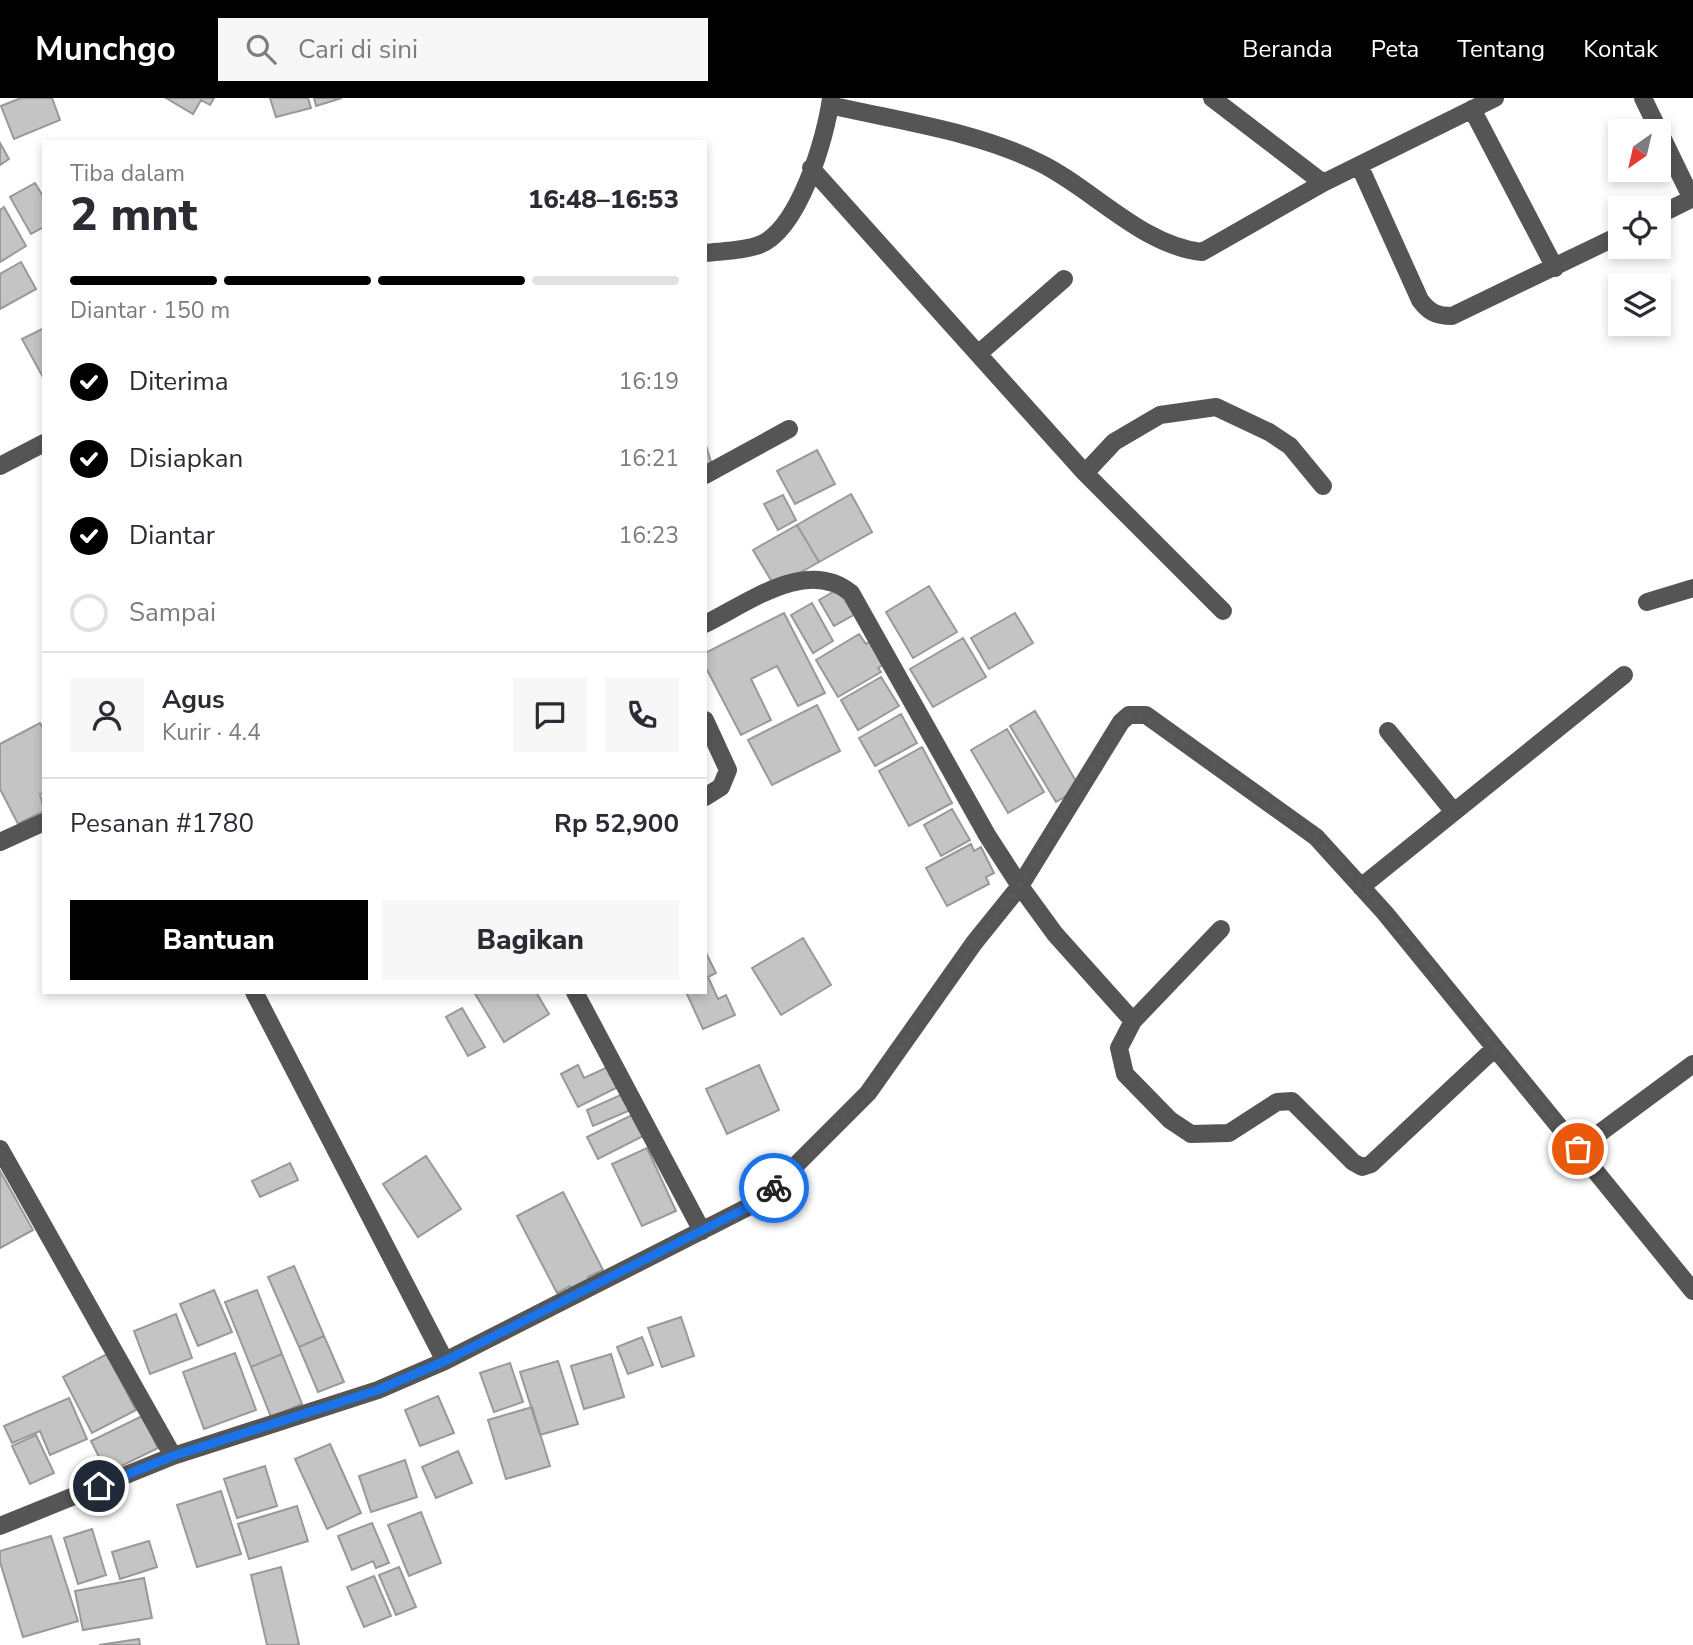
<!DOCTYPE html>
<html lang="id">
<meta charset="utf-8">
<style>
body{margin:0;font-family:"Nunito Sans",sans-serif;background:#f7f7f7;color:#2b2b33;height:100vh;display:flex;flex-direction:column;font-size:26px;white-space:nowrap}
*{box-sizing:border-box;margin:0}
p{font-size:23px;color:#7c7c81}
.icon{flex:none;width:38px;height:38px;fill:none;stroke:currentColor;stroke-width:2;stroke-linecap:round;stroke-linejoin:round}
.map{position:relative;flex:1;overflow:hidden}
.details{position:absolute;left:42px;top:42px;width:665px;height:854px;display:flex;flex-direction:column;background:#fff;border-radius:0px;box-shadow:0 4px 10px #0003}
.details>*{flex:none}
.needle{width:46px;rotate:214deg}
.tools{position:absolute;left:1608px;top:21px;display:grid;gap:14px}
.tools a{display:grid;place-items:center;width:63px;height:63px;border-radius:0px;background:#fff;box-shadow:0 4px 10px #0003;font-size:35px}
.pin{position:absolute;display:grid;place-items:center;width:60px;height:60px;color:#fff;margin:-30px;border:4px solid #fff;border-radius:50%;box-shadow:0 2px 7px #0007}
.courier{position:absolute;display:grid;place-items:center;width:70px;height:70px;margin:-35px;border:5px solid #1a73e8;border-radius:50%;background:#fff;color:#222;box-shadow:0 2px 9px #0007}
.overview em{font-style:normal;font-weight:800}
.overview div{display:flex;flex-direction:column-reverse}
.overview{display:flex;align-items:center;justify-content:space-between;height:119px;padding:0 28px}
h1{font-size:46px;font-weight:800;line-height:52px}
.bar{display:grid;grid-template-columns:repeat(4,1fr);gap:10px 7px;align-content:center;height:84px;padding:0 28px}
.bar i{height:9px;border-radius:5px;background:#e1e1e2}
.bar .active{background:#000}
.bar p{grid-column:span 4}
.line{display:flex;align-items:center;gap:18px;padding:0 28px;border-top:2px solid #e1e1e2}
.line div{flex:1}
.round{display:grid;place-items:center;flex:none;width:74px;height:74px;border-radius:0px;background:#f7f7f7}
ol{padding:0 28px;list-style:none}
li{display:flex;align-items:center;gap:21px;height:77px}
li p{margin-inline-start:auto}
li .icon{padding:7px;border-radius:50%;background:#000;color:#fff;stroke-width:4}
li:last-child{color:#7c7c81}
li i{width:38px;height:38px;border:4px solid #e1e1e2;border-radius:50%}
.action{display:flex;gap:14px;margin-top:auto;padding:14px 28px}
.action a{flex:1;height:80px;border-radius:0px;background:#000;color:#fff;font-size:28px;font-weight:800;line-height:80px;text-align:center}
.action a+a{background:#f7f7f7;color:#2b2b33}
header{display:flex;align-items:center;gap:42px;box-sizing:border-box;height:98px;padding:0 35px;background:#000;color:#fff}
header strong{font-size:33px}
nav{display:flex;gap:38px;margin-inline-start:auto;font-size:24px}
.search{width:490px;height:63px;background:#f7f7f7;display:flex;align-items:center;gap:18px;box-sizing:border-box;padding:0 24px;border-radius:0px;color:#7c7c81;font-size:26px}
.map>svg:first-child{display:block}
</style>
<header>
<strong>Munchgo</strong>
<div class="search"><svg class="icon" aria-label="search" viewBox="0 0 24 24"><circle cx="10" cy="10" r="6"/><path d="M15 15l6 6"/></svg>Cari di sini</div>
<nav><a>Beranda</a><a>Peta</a><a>Tentang</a><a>Kontak</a></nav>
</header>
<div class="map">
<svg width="1693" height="1547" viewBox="0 0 1693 1547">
<rect width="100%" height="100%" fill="#fff"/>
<path fill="#c4c4c4" stroke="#999" stroke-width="2" d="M21 0H52L60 22 14 41 1 8Z
M166 0H214L210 7 201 2 193 16Z
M270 0H308L311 10 276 19Z
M314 0H342L316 8Z
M0 45 9 61 0 67Z
M35 85 44 100V129L31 136 10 99Z
M4 109 26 148 0 164V112Z
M21 164 36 191 0 211V176Z
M44 230V281L22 241Z
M705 344 712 367 705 369Z
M817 352 835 386 795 406 777 373Z
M851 396 872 434 819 464 797 427Z
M783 397 796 422 778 432 764 406Z
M797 427 819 464 775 489 753 452Z
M929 488 957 534 913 560 886 514Z
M838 491 854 517 834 528 819 502Z
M812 505 833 543 813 555 791 517Z
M784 515 825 595 798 608 777 568 751 581 771 622 741 637 705 568V555Z
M1015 515 1033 545 989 571 971 540Z
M859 536 866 546 872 542 886 565 878 570 881 574 838 599 816 562Z
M963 540 986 579 933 609 910 571Z
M881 579 899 608 858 632 841 602Z
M817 607 840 653 772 687 748 642Z
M1035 613 1080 690 1056 704 1010 628Z
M901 616 917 645 875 668 859 640Z
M40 625 44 632V695L40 696 44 713 18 726 0 691V646Z
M1007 631 1044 694 1008 715 971 652Z
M922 649 952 705 909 728 879 673Z
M952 711 970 742 941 758 924 727Z
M971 746 974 753 981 749 994 775 986 779 989 786 947 808 926 770Z
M803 840 831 887 781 917 752 870Z
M705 853 716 875 708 879 718 901 726 897 735 917 703 931 686 894H705Z
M474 894H536L549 916 504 944Z
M462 910 485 949 468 958 446 919Z
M578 967 584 980 610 968 620 988 578 1009 561 976Z
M759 967 779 1012 727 1036 706 991Z
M625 995 633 1011 593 1028 587 1012Z
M636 1015 647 1036 598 1061 587 1039Z
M647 1050 676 1113 642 1128 612 1066Z
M426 1058 461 1111 418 1139 383 1086Z
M290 1065 298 1082 260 1099 252 1083Z
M0 1073 33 1132 0 1150Z
M563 1094 603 1172 588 1179 592 1187 574 1196 570 1188 557 1195 517 1118Z
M294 1168 324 1238 299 1249 268 1179Z
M214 1192 232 1234 198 1248 180 1206Z
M257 1192 282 1256 251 1269 225 1204Z
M176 1216 192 1260 150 1276 134 1233Z
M681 1219 694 1258 662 1269 648 1230Z
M324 1238 344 1284 318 1294 299 1249Z
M642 1239 653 1267 628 1276 617 1249Z
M235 1255 256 1312 204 1331 183 1274Z
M107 1256 136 1312 92 1335 63 1279Z
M282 1256 302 1306 271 1319 251 1269Z
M611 1256 624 1299 584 1311 571 1268Z
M558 1263 578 1326 540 1337 520 1274Z
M510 1265 523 1304 494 1314 480 1275Z
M438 1298 454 1335 420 1348 405 1312Z
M69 1300 87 1341 50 1357 40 1333 12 1345 4 1328Z
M532 1309 550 1368 506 1381 488 1322Z
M142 1318 158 1350 107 1375 91 1343Z
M36 1337 54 1375 30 1386 12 1348Z
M330 1346 361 1415 327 1431 295 1361Z
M458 1353 472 1385 436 1400 422 1369Z
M405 1362 417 1399 371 1414 359 1378Z
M265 1368 277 1408 237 1420 224 1381Z
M221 1393 241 1456 197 1469 177 1407Z
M297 1408 308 1443 249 1461 238 1426Z
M421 1414 441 1465 409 1478 388 1427Z
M372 1425 389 1465 376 1470 373 1463 352 1472 338 1438Z
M92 1431 106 1477 78 1486 64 1440Z
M51 1438 78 1523 23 1539 0 1464V1453Z
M149 1443 157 1469 120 1481 112 1454Z
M281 1469 299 1546 296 1547H267L251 1477Z
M399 1469 416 1509 396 1517 379 1477Z
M374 1478 391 1518 364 1529 347 1489Z
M144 1480 152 1520 83 1532 75 1493Z
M139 1541 140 1547H99Z"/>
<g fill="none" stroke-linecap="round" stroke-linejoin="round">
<path stroke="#555" stroke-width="18" d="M1212 0 1323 85
M1643 0 1659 33
M830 7C898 23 975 33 1038 64 1091 89 1142 148 1202 154L1323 85 1495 0
M1472 11 1555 170
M1659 33 1692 101
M1360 69 1420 202C1429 214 1436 218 1452 218L1620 137
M811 70 1085 375 1223 513
M1659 117 1693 100
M705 155C723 153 743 153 759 147 799 132 826 39 831 0
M978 256 1064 181
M0 368 44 345
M1085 375 1114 344 1160 317 1216 309 1269 334 1290 348 1323 388
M705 377 789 331
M1647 504 1693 490
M705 526C748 505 807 459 851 495L987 737 1020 788 1121 624 1129 617H1146L1316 739 1385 815 1693 1193
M705 622 728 672 721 689 705 699
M1388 633 1454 714
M0 744 44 724
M1361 789 1624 577
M254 894 445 1263
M575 894 702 1133
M1133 923 1221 831
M0 1051 173 1358
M1578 1051 1693 966
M0 1428 173 1358 378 1292 445 1263 760 1103 868 995 974 845 1020 788 1055 836 1133 923 1119 950 1125 976 1170 1022 1191 1036 1229 1035 1277 1004 1292 1003 1353 1064 1362 1069 1371 1066 1495 950"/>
</g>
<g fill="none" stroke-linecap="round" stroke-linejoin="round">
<path stroke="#595959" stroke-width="7" stroke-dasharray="0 12.6" d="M774 1090 868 995 974 845 1020 788 1122 624 1137 615 1200 654 1316 739 1385 815 1578 1051"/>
<path stroke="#1a73e8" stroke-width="9" d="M99 1388 173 1358 378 1292 445 1263 760 1103 774 1090"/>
</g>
</svg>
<div class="tools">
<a><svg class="needle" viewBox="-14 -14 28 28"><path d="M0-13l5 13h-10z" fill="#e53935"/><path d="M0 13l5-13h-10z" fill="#7c7c81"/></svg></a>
<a><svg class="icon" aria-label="locate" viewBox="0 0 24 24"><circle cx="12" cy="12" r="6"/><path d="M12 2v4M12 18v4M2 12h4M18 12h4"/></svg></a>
<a><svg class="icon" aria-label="layers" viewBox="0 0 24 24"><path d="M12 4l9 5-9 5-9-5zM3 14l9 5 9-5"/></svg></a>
</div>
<div class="pin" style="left:1578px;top:1051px;background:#ea580c"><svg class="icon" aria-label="bag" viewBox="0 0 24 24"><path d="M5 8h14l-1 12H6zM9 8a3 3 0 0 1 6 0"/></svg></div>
<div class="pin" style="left:99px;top:1388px;background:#1f2937"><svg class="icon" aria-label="home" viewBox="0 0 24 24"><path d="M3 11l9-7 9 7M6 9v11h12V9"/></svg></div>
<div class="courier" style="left:774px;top:1090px"><svg class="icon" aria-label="bike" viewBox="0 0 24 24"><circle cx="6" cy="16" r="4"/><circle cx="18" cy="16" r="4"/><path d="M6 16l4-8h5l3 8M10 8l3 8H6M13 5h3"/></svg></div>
<section class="details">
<div class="overview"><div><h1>2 mnt</h1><p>Tiba dalam</p></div><em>16:48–16:53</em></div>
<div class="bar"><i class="active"></i><i class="active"></i><i class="active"></i><i></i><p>Diantar · 150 m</p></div>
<ol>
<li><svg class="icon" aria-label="check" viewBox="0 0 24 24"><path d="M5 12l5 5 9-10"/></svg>Diterima<p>16:19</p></li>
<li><svg class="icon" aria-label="check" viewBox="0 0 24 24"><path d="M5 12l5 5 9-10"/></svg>Disiapkan<p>16:21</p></li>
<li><svg class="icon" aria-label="check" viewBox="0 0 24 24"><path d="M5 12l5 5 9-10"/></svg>Diantar<p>16:23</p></li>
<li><i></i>Sampai</li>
</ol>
<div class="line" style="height:126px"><a class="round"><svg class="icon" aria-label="person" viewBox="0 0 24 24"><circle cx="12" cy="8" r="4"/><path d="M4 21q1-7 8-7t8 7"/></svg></a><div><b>Agus</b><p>Kurir · 4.4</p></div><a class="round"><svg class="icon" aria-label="chat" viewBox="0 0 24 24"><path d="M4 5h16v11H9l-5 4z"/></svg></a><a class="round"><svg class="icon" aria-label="phone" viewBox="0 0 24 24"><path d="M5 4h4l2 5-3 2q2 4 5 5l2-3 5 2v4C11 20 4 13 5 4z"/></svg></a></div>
<div class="line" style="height:91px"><div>Pesanan #1780</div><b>Rp 52,900</b></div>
<div class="action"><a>Bantuan</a><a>Bagikan</a></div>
</section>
</div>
